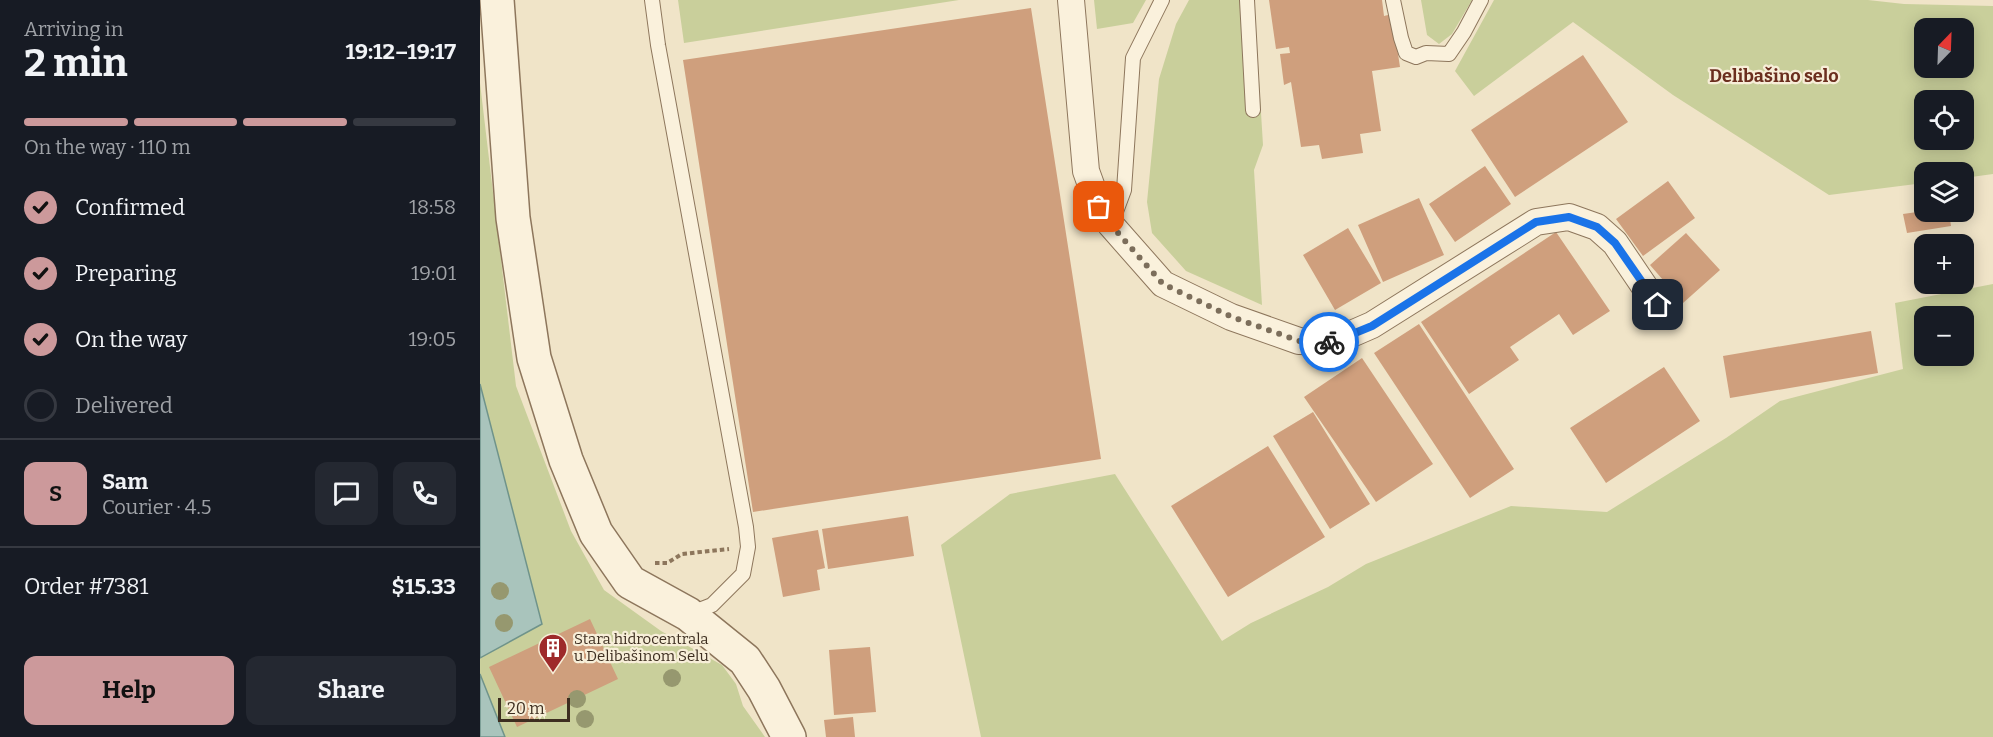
<!DOCTYPE html>
<meta charset="utf-8">
<style>
body{margin:0;font-family:Bitter,serif;background:#242831;color:#f1f3f6;height:100vh;display:flex;flex-direction:column;font-size:22px;white-space:nowrap}
*{box-sizing:border-box;margin:0}
p{font-size:20px;color:#9ea1a6}
.icon{flex:none;width:33px;height:33px;fill:none;stroke:currentColor;stroke-width:2;stroke-linecap:round;stroke-linejoin:round}
.map{position:relative;flex:1;overflow:hidden}
.sheet{display:flex;flex-direction:column;background:#171b24;width:480px}
.sheet>*{flex:none}
.needle{width:39px;rotate:23deg}
.controls{position:absolute;left:1434px;top:18px;display:grid;gap:12px}
.controls a{display:grid;place-items:center;width:60px;height:60px;border-radius:12px;background:#171b24;box-shadow:0 3px 15px #0003;font-size:30px}
.scale{position:absolute;left:18px;bottom:15px;width:72px;box-sizing:border-box;padding-left:6px;border:3px solid #3d2e20;border-top:0;font-size:16px;line-height:21px;white-space:nowrap;color:#3d2e20;-webkit-text-stroke:4px #f7eed8;paint-order:stroke}
.pin{position:absolute;display:grid;place-items:center;width:51px;height:51px;color:#fff;margin:-26px;border-radius:12px;box-shadow:0 3px 9px #0006}
.courier{position:absolute;display:grid;place-items:center;width:60px;height:60px;margin:-30px;border:4px solid #1a73e8;border-radius:50%;background:#fff;color:#222;box-shadow:0 2px 8px #0007}
.summary em{font-style:normal;font-weight:700}
.summary div{display:flex;flex-direction:column-reverse}
.summary{display:flex;align-items:center;justify-content:space-between;height:102px;padding:0 24px}
h1{font-size:39px;font-weight:700;line-height:45px}
.bar{display:grid;grid-template-columns:repeat(4,1fr);gap:9px 6px;align-content:center;height:72px;padding:0 24px}
.bar i{height:8px;border-radius:4px;background:#363941}
.bar .active{background:#cc999b}
.bar p{grid-column:span 4}
.line{display:flex;align-items:center;gap:15px;padding:0 24px;border-top:2px solid #363941}
.line div{flex:1}
.round{display:grid;place-items:center;flex:none;width:63px;height:63px;border-radius:12px;background:#242831}
ol{padding:0 24px;list-style:none}
li{display:flex;align-items:center;gap:18px;height:66px}
li p{margin-inline-start:auto}
li .icon{padding:6px;border-radius:50%;background:#cc999b;color:#111;stroke-width:4}
li:last-child{color:#9ea1a6}
li i{width:33px;height:33px;border:3px solid #363941;border-radius:50%}
.action{display:flex;gap:12px;margin-top:auto;padding:12px 24px}
.action a{flex:1;height:69px;border-radius:12px;background:#cc999b;color:#111;font-size:24px;font-weight:700;line-height:69px;text-align:center}
.action a+a{background:#242831;color:#f1f3f6}
main{display:flex;flex:1;min-height:0}
.map>svg:first-child{display:block}
</style>
<main>
<section class="sheet">
<div class="summary"><div><h1>2 min</h1><p>Arriving in</p></div><em>19:12–19:17</em></div>
<div class="bar"><i class="active"></i><i class="active"></i><i class="active"></i><i></i><p>On the way · 110 m</p></div>
<ol>
<li><svg class="icon" aria-label="check" viewBox="0 0 24 24"><path d="M5 12l5 5 9-10"/></svg>Confirmed<p>18:58</p></li>
<li><svg class="icon" aria-label="check" viewBox="0 0 24 24"><path d="M5 12l5 5 9-10"/></svg>Preparing<p>19:01</p></li>
<li><svg class="icon" aria-label="check" viewBox="0 0 24 24"><path d="M5 12l5 5 9-10"/></svg>On the way<p>19:05</p></li>
<li><i></i>Delivered</li>
</ol>
<div class="line" style="height:108px"><b class="round" style="background:#cc999b;color:#111">S</b><div><b>Sam</b><p>Courier · 4.5</p></div><a class="round"><svg class="icon" aria-label="chat" viewBox="0 0 24 24"><path d="M4 5h16v11H9l-5 4z"/></svg></a><a class="round"><svg class="icon" aria-label="phone" viewBox="0 0 24 24"><path d="M5 4h4l2 5-3 2q2 4 5 5l2-3 5 2v4C11 20 4 13 5 4z"/></svg></a></div>
<div class="line" style="height:78px"><div>Order #7381</div><b>$15.33</b></div>
<div class="action"><a>Help</a><a>Share</a></div>
</section>
<div class="map">
<svg width="1513" height="737" viewBox="0 0 1513 737">
<rect width="100%" height="100%" fill="#f0e4c8"/>
<path fill="#c9cf9b" fill-rule="evenodd" d="M198 0H479L204 43Z
M614 0H666L653 23 617 29Z
M709 0H774L783 145 774 170 782 305 706 271 672 233 667 202 679 79 696 24Z
M941 0H992L972 34 959 44 947 35Z
M1014 0H1388L1424 4 1513 6V174L1484 178V172H1444V183L1349 195 1193 95 1093 22 994 96 975 71ZM1484 28V68H1444V28ZM1484 100V140H1444V100Z
M0 83 36 386 91 531 124 590 181 631 242 665 256 684 263 706 285 737H25L0 674V658L62 624 0 384Z
M1513 284V737H501L461 545 530 494 635 474 742 641 771 623 848 587 886 564 1031 506 1127 512 1246 438 1300 401 1423 369 1415 303ZM1484 316V356H1444V316Z"/>
<path fill="#a9c4bc" stroke="#6f938a" stroke-width="1.5" d="M0 384 62 624 0 658Z
M0 674 25 737H0Z"/>
<path fill="#cf9f7d" d="M789 0H902L904 16 912 14 920 67 892 71 901 131 880 134 883 153 842 159 839 145 821 147 811 82 804 85 800 54 810 53 809 47 796 49Z
M551 8 621 459 273 512 203 60Z
M1103 55 1148 122 1035 197 991 130Z
M1005 166 1031 204 975 242 949 204Z
M1188 181 1215 218 1163 256 1136 219Z
M939 198 964 255 903 282 878 225Z
M1444 211 1469 212 1471 226 1427 233 1423 214Z
M868 228 901 283 855 310 823 255Z
M1076 232 1130 311 1093 335 1079 314 1030 347 1039 360 989 394 941 322Z
M1206 233 1240 270 1203 303 1170 265Z
M939 324 1034 469 990 498 894 353Z
M1391 331 1398 373 1250 398 1243 356Z
M882 358 953 464 896 502 824 397Z
M1184 367 1220 421 1126 483 1090 428Z
M833 412 890 504 850 529 793 436Z
M788 446 845 537 748 597 691 506Z
M428 516 434 556 348 569 342 529Z
M338 530 345 568 337 570 340 590 303 597 292 538Z
M110 619 138 679 37 727 9 667Z
M390 647 396 712 354 715 349 650Z
M373 717 375 737H346L344 720Z"/>
<g fill="none" stroke-linecap="round" stroke-linejoin="round">
<g stroke="#8d765c" stroke-width="16">
<path id="service" d="M172 0 178 45 266 527 268 547 263 574 232 605 209 614
M767 0 773 110
M913 0 921 38 926 53 936 57 946 53 969 54 984 32 1001 0
M631 225 644 190 653 58 682 0"/>
</g>
<g stroke="#8d765c" stroke-width="28">
<path id="minor" d="M591 0 606 171 619 207 631 225 683 284 751 317 819 341 853 342 892 325 1056 222 1089 217 1117 227 1135 243 1177 305"/>
</g>
<g stroke="#8d765c" stroke-width="36">
<path id="tertiary" d="M17 0 33 218 54 358 86 460 116 533 150 582 208 614 265 660 284 689 309 737"/>
</g>
<path stroke="#8d765c" stroke-width="4" stroke-dasharray="4.5 3" stroke-linecap="butt" d="M175 563H187L202 554 249 549"/>
<use href="#service" stroke="#faf1dc" stroke-width="14"/>
<use href="#minor" stroke="#faf1dc" stroke-width="26"/>
<use href="#tertiary" stroke="#faf1dc" stroke-width="33"/>
</g>
<g fill="#96986f">
<circle cx="20" cy="591" r="9"/>
<circle cx="24" cy="623" r="9"/>
<circle cx="192" cy="678" r="9"/>
<circle cx="97" cy="699" r="9"/>
<circle cx="105" cy="719" r="9"/>
</g>
<g fill="none" stroke-linecap="round" stroke-linejoin="round">
<path stroke="#7c6e5b" stroke-width="6" stroke-dasharray="0 10.8" d="M619 207 631 225 683 284 752 317 819 341 849 342"/>
<path stroke="#1a73e8" stroke-width="8" d="M849 342H853L892 326 1056 222 1089 217 1117 227 1135 243 1178 305"/>
</g>
<defs>
<g id="building-pin" transform="scale(1.5)"><path d="M0 17L-7.5 6A9.5 9.5 0 1 1 7.5 6Z" fill="#9e2a2b" stroke="#f7eed8"/><path d="M-4-6H4V6H1V3H-1V6H-4ZM-2.5-4.3h1.7v1.8h-1.7ZM.8-4.3h1.7v1.8H.8ZM-2.5-1h1.7V.8h-1.7ZM.8-1h1.7V.8H.8Z" fill="#fff"/></g>
</defs>
<g fill-rule="evenodd">
<use href="#building-pin" x="73" y="648"/>
</g>
<g text-anchor="middle" dominant-baseline="central" stroke-width="4.5" stroke-linejoin="round" paint-order="stroke">
<g font-size="15" fill="#3d2e20" stroke="#f7eed8" text-anchor="start">
<text x="94" y="639">Stara hidrocentrala<tspan x="94" dy="17">u Delibašinom Selu</tspan></text>
</g>
<g font-size="18" font-weight="bold" fill="#6b2e1e" stroke="#f7eed8">
<text x="1294" y="76">Delibašino selo</text>
</g>
</g>
</svg>
<div class="controls">
<a><svg class="needle" viewBox="-14 -14 28 28"><path d="M0-13l5 13h-10z" fill="#e53935"/><path d="M0 13l5-13h-10z" fill="#9ea1a6"/></svg></a>
<a><svg class="icon" aria-label="locate" viewBox="0 0 24 24"><circle cx="12" cy="12" r="6"/><path d="M12 2v4M12 18v4M2 12h4M18 12h4"/></svg></a>
<a><svg class="icon" aria-label="layers" viewBox="0 0 24 24"><path d="M12 4l9 5-9 5-9-5zM3 14l9 5 9-5"/></svg></a>
<a>+</a>
<a>−</a>
</div>
<div class="scale">20 m</div>
<div class="pin" style="left:619px;top:207px;background:#ea580c"><svg class="icon" aria-label="bag" viewBox="0 0 24 24"><path d="M5 8h14l-1 12H6zM9 8a3 3 0 0 1 6 0"/></svg></div>
<div class="pin" style="left:1178px;top:305px;background:#1f2937"><svg class="icon" aria-label="home" viewBox="0 0 24 24"><path d="M3 11l9-7 9 7M6 9v11h12V9"/></svg></div>
<div class="courier" style="left:849px;top:342px"><svg class="icon" aria-label="bike" viewBox="0 0 24 24"><circle cx="6" cy="16" r="4"/><circle cx="18" cy="16" r="4"/><path d="M6 16l4-8h5l3 8M10 8l3 8H6M13 5h3"/></svg></div>
</div>
</main>
